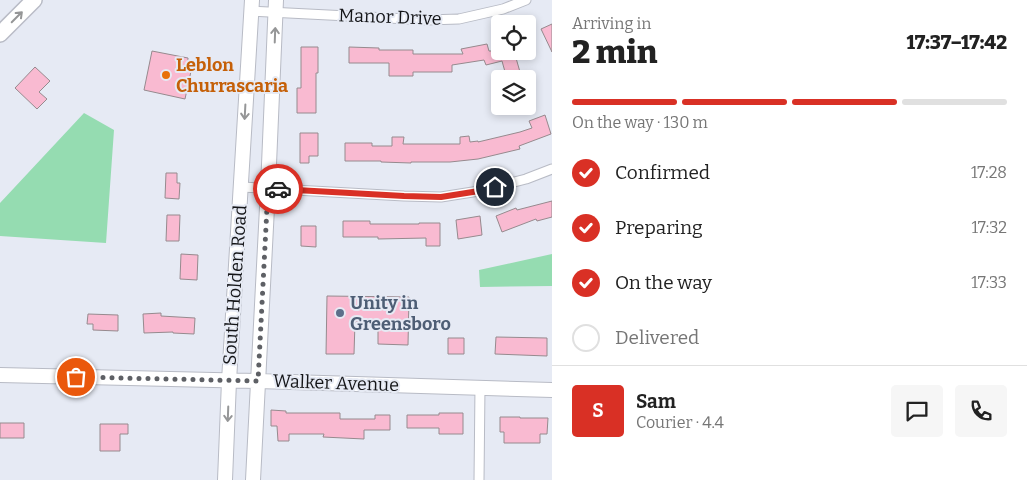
<!DOCTYPE html>
<meta charset="utf-8">
<style>
body{margin:0;font-family:Bitter,serif;background:#f6f6f6;color:#222;height:100vh;display:flex;flex-direction:column;font-size:19px;white-space:nowrap}
*{box-sizing:border-box;margin:0}
p{font-size:16px;color:#767676}
.icon{flex:none;width:28px;height:28px;fill:none;stroke:currentColor;stroke-width:2;stroke-linecap:round;stroke-linejoin:round}
.map{position:relative;flex:1;overflow:hidden}
.panel{display:flex;flex-direction:column;background:#fff;width:475px}
.panel>*{flex:none}
.controls{position:absolute;left:491px;top:15px;display:grid;gap:10px}
.controls a{display:grid;place-items:center;width:45px;height:45px;border-radius:5px;background:#fff;box-shadow:0 2px 8px #0003;font-size:25px}
.pin{position:absolute;display:grid;place-items:center;width:42px;height:42px;color:#fff;margin:-21px;border:2px solid #fff;border-radius:50%;box-shadow:0 1px 5px #0007}
.courier{position:absolute;display:grid;place-items:center;width:50px;height:50px;margin:-25px;border:4px solid #d93025;border-radius:50%;background:#fff;color:#222;box-shadow:0 1px 6px #0007}
.summary em{font-style:normal;font-weight:800}
.summary div{display:flex;flex-direction:column-reverse}
.summary{display:flex;align-items:center;justify-content:space-between;height:85px;padding:0 20px}
h1{font-size:32px;font-weight:800;line-height:38px}
.bar{display:grid;grid-template-columns:repeat(4,1fr);gap:8px 5px;align-content:center;height:60px;padding:0 20px}
.bar i{height:6px;border-radius:4px;background:#e0e0e0}
.bar .current{background:#d93025}
.bar p{grid-column:span 4}
.line{display:flex;align-items:center;gap:12px;padding:0 20px;border-top:1px solid #e0e0e0}
.line div{flex:1}
.round{display:grid;place-items:center;flex:none;width:52px;height:52px;border-radius:5px;background:#f6f6f6}
ol{padding:0 20px;list-style:none}
li{display:flex;align-items:center;gap:15px;height:55px}
li p{margin-inline-start:auto}
li .icon{padding:5px;border-radius:50%;background:#d93025;color:#fff;stroke-width:4}
li:last-child{color:#767676}
li i{width:28px;height:28px;border:2px solid #e0e0e0;border-radius:50%}
main{display:flex;flex:1;min-height:0}
.map>svg:first-child{display:block}
</style>
<main>
<div class="map">
<svg width="552" height="480" viewBox="0 0 552 480">
<rect width="100%" height="100%" fill="#e6eaf4"/>
<path fill="#95dcb1" d="M84 113 114 130 106 243 0 236V203Z
M552 254V286L480 287 479 270Z"/>
<path fill="#f9bad1" stroke="#968a8e" d="M552 24V52L541 29Z
M487 44 489 51H514L522 79H507L502 61 486 65 484 60 452 65V72H413V76H389V63H349V47L379 48V50H413V54H463L461 49Z
M301 47H318V73H316V113H297V88H301Z
M152 51 188 58V61L193 62 185 99 144 90Z
M35 67 50 81 39 92 47 99 37 109 15 88Z
M545 115 551 134 519 146 520 149 478 159 450 162H411V163L381 162V161H345V143H372V146H392V137H404L403 144H460V137L469 136 470 142 478 141V142L520 132 532 128 529 121Z
M300 133H318V156H309V163H300Z
M166 173H177V183H180L179 199 165 198Z
M552 201V217L537 221 536 219 502 232 496 216 516 208 517 210Z
M167 215H180L179 241H166Z
M480 216 482 235 458 239 456 220Z
M343 221H370V224H419V223H440V246H426V238L378 239V237H343Z
M301 226H316V247L301 246Z
M181 254 198 255 197 280 180 279Z
M327 296 409 297 408 345 378 344V322H355L354 354H326Z
M161 313V316L195 318 194 334 173 333V332L144 333 143 314Z
M88 314 118 315V331L93 330V324H87Z
M496 337 547 338V356L495 354Z
M448 338H464V354H448Z
M271 410 286 411V413H340V419H375V415H390V430H364V439L323 437 324 434H289V441H278L277 426H271Z
M439 413H463V434H439V428H407V415H439Z
M500 417H520V418H548L547 434H540V443H504V432H500Z
M0 423H24V438H0Z
M100 424H128V434H120V451H100Z"/>
<g fill="none" stroke-linecap="round" stroke-linejoin="round">
<g stroke="#b8bbc5" stroke-width="11">
<path id="street" d="M251 11 427 20 459 19 503 9 526 0
M241 187 404 196 441 197 479 191 526 179 552 169
M479 480 480 387"/>
</g>
<g stroke="#b8bbc5" stroke-width="16">
<path id="secondary" d="M0 375 258 381 552 390
M225 480 229 381 252 0
M253 480 268 188 276 0"/>
</g>
<g stroke="#b8bbc5" stroke-width="18">
<path id="primary" d="M0 34 34 0"/>
</g>
<use href="#street" stroke="#fff" stroke-width="9"/>
<use href="#secondary" stroke="#fff" stroke-width="14"/>
<use href="#primary" stroke="#fff" stroke-width="15"/>
</g>
<defs><path id="oneway-shaft" d="M-6 0H5M1.5-3L5.5 0L1.5 3" fill="none" stroke-width="1.6" stroke-linecap="round" stroke-linejoin="round" transform="scale(1.25)"/></defs>
<g stroke="#959697">
<use href="#oneway-shaft" transform="translate(17 17) rotate(-45)"/>
<use href="#oneway-shaft" transform="translate(275 35) rotate(-88)"/>
<use href="#oneway-shaft" transform="translate(245 112) rotate(93)"/>
<use href="#oneway-shaft" transform="translate(228 414) rotate(92)"/>
</g>
<g fill="none" stroke-linecap="round" stroke-linejoin="round">
<path stroke="#5e6065" stroke-width="5" stroke-dasharray="0 9" d="M76 377 258 381 268 188 278 189"/>
<path stroke="#d93025" stroke-width="6" d="M278 189 404 196 441 197 479 191 495 187"/>
</g>
<circle fill="#e8710a" stroke="#e6eaf4" stroke-width="2" cx="166" cy="75" r="5"/>
<circle fill="#5c6f8a" stroke="#e6eaf4" stroke-width="2" cx="340" cy="313" r="5"/>
<g text-anchor="middle" dominant-baseline="central" stroke-width="4" stroke-linejoin="round" paint-order="stroke">
<g font-size="18" fill="#141518" stroke="#e6eaf4">
<text transform="translate(390 17) rotate(2)">Manor Drive</text>
<text transform="translate(235 285) rotate(-86)">South Holden Road</text>
<text transform="translate(336 383) rotate(2)">Walker Avenue</text>
</g>
<g font-size="18" font-weight="bold" fill="#c56008" stroke="#e6eaf4" text-anchor="start">
<text x="176" y="65">Leblon<tspan x="176" dy="21">Churrascaria</tspan></text>
</g>
<g font-size="18" font-weight="bold" fill="#4e5e75" stroke="#e6eaf4" text-anchor="start">
<text x="350" y="303">Unity in<tspan x="350" dy="21">Greensboro</tspan></text>
</g>
</g>
</svg>
<div class="controls">
<a><svg class="icon" aria-label="locate" viewBox="0 0 24 24"><circle cx="12" cy="12" r="6"/><path d="M12 2v4M12 18v4M2 12h4M18 12h4"/></svg></a>
<a><svg class="icon" aria-label="layers" viewBox="0 0 24 24"><path d="M12 4l9 5-9 5-9-5zM3 14l9 5 9-5"/></svg></a>
</div>
<div class="pin" style="left:76px;top:377px;background:#ea580c"><svg class="icon" aria-label="bag" viewBox="0 0 24 24"><path d="M5 8h14l-1 12H6zM9 8a3 3 0 0 1 6 0"/></svg></div>
<div class="pin" style="left:495px;top:187px;background:#1f2937"><svg class="icon" aria-label="home" viewBox="0 0 24 24"><path d="M3 11l9-7 9 7M6 9v11h12V9"/></svg></div>
<div class="courier" style="left:278px;top:189px"><svg class="icon" aria-label="car" viewBox="0 0 24 24"><path d="M5 17H2v-5l4-1 3-4h7l3 4 3 1v5h-3M9 17h6M6 11h13"/><circle cx="7" cy="17" r="2"/><circle cx="17" cy="17" r="2"/></svg></div>
</div>
<section class="panel">
<div class="summary"><div><h1>2 min</h1><p>Arriving in</p></div><em>17:37–17:42</em></div>
<div class="bar"><i class="current"></i><i class="current"></i><i class="current"></i><i></i><p>On the way · 130 m</p></div>
<ol>
<li><svg class="icon" aria-label="check" viewBox="0 0 24 24"><path d="M5 12l5 5 9-10"/></svg>Confirmed<p>17:28</p></li>
<li><svg class="icon" aria-label="check" viewBox="0 0 24 24"><path d="M5 12l5 5 9-10"/></svg>Preparing<p>17:32</p></li>
<li><svg class="icon" aria-label="check" viewBox="0 0 24 24"><path d="M5 12l5 5 9-10"/></svg>On the way<p>17:33</p></li>
<li><i></i>Delivered</li>
</ol>
<div class="line" style="height:90px"><b class="round" style="background:#d93025;color:#fff">S</b><div><b>Sam</b><p>Courier · 4.4</p></div><a class="round"><svg class="icon" aria-label="chat" viewBox="0 0 24 24"><path d="M4 5h16v11H9l-5 4z"/></svg></a><a class="round"><svg class="icon" aria-label="phone" viewBox="0 0 24 24"><path d="M5 4h4l2 5-3 2q2 4 5 5l2-3 5 2v4C11 20 4 13 5 4z"/></svg></a></div>
</section>
</main>
